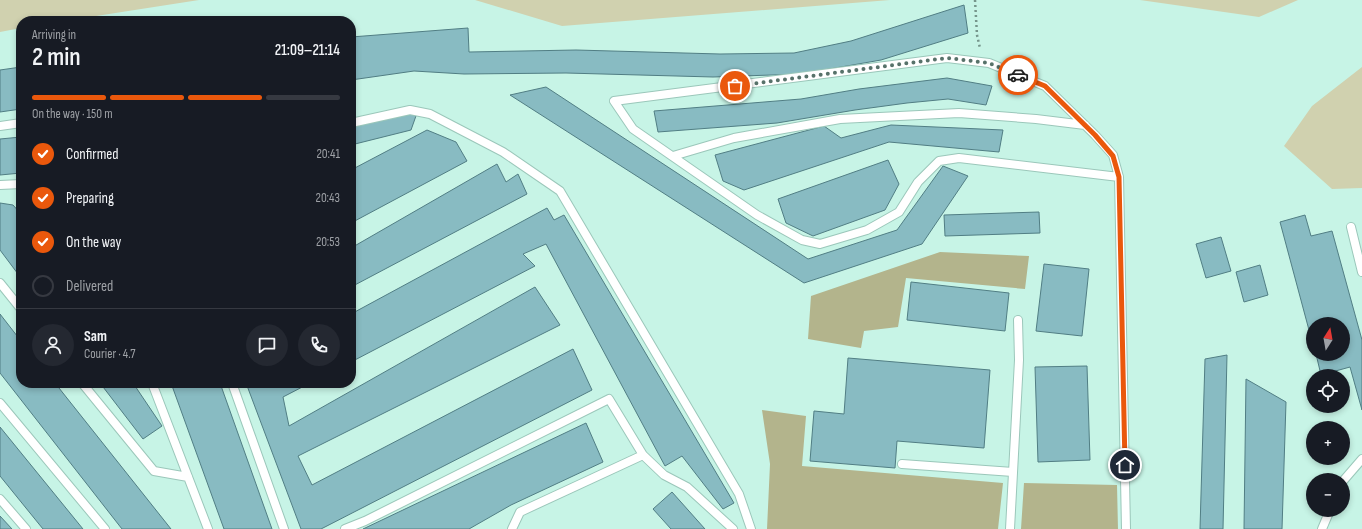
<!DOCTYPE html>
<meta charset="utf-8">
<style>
body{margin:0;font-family:"Sofia Sans Condensed",sans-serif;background:#242831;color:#f1f3f6;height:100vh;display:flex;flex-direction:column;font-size:15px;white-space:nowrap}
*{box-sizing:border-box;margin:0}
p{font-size:13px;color:#9ea1a6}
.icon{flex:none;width:22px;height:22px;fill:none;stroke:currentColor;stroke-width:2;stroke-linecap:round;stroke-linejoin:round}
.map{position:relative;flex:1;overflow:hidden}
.details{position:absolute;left:16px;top:16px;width:340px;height:372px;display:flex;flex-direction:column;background:#171b24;border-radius:16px;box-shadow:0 2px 6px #0003}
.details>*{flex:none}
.needle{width:26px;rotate:11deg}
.fabs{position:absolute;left:1306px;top:317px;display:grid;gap:8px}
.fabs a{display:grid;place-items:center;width:44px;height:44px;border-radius:50%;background:#171b24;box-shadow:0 2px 6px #0003;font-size:20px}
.pin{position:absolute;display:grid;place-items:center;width:34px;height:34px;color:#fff;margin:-17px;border:2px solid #fff;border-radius:50%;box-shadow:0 1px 4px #0007}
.courier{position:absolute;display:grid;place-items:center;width:40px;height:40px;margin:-20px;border:3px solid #ea580c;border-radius:50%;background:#fff;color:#222;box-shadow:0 1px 5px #0007}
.headline em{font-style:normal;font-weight:600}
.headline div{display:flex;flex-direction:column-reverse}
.headline{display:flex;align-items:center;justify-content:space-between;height:68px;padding:0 16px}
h1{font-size:26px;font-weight:600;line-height:30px}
.bar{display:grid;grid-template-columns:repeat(4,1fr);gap:6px 4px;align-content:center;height:48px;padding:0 16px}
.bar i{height:5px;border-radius:3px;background:#363941}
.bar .on{background:#ea580c}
.bar p{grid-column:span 4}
.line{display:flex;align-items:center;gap:10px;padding:0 16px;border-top:1px solid #363941}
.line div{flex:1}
.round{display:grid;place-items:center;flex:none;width:42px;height:42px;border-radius:21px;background:#242831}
ol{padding:0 16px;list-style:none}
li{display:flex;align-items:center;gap:12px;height:44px}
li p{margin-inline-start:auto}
li .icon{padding:4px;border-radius:50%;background:#ea580c;color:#fff;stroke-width:4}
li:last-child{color:#9ea1a6}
li i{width:22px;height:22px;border:2px solid #363941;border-radius:50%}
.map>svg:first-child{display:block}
</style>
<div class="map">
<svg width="1362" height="529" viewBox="0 0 1362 529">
<rect width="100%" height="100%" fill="#c7f4e6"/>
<path fill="#d0d1af" d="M0 0H199L64 21H21V28L0 32Z
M475 0H890L562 26Z
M1140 0H1298L1259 17Z
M1362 67V188L1332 189 1284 146 1312 106Z"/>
<path fill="#b3b48c" d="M940 252 1029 256 1025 289 906 278 898 327 864 331 861 348 808 339 811 296Z
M762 410 806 416 802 466 1003 483 998 529H767L770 464Z
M1024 483 1117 485 1118 529H1021Z"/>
<path fill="#88bbc2" stroke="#517e84" d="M964 5 968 33 881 60 801 74 713 77 566 73 464 74 414 71 351 80V37L468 28 469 52 576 50 720 54 794 53 851 41Z
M21 67V109L0 112V70Z
M947 78 992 86 986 105 948 99 907 103 855 110 777 123 658 132 654 111 801 99 859 89Z
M546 87 808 259 897 230 943 166 968 176 922 244 804 283 510 95Z
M417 113 411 130 351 145V125L398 115Z
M891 125 1003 130 999 152 889 142 744 190 723 181 715 155 824 126 841 138Z
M427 130 456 142 467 161 351 223V170Z
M21 137V173L0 175V139Z
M888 160 899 184 885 210 813 236 786 223 778 199Z
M497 164 506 182 518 174 527 194 351 287V248Z
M0 203 13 205 21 214V278L0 250Z
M547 208 554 220 564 215 734 503 723 509 682 456 665 466 546 244 523 254 535 266 351 362V314Z
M1039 212 1040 233 945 236 944 215Z
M1305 215 1311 236 1332 231 1362 340V410L1350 367 1321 375 1316 354H1343V324H1313V345L1280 222Z
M1221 237 1231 271 1206 278 1196 244Z
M1044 264 1089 269 1082 336 1036 331Z
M1260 265 1268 295 1244 302 1236 272Z
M911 282 1009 293 1005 331 907 320Z
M535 287 560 325 298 456 312 485 573 349 592 390 321 529H301L246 383H310L283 397 289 426Z
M0 314 21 341V383H55L171 529H122L0 373Z
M1227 355 1223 529H1200L1205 359Z
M848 358 990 370 984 448 897 441 895 468 810 461 814 411 844 414Z
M1087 366 1090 460 1038 462 1035 367Z
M1246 379 1286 402 1282 529H1244Z
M100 383H133L162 426 143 439Z
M171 383H220L272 529H224Z
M586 423 603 462 511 505 469 529H363Z
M0 427 83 529H43L0 476Z
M672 492 705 529H671L653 509Z
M0 516 12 529H0Z"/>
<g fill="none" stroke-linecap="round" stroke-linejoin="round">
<g stroke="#9bc7ba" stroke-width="10">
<path id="lane" d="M351 123 410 110 430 114 503 152 560 191 739 494 751 529
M0 126 21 123
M673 156 734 138 840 119 959 113 1036 119 1085 125
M1119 177 959 158 939 161 918 182 899 212 867 230 820 244 802 240 757 215 633 129 614 101 947 58 989 63 1045 86 1095 135 1113 155 1119 177 1126 529
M0 185 21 184
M1351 227 1362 272
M0 283 21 309
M82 383 154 471 188 477
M152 383 208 529
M232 383 284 529
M0 403 105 529
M902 464 1013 472
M1343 481 1362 459
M0 499 26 529
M345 529 365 521 609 399 643 455 664 475 687 487 733 529
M512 529 520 512 643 455
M1010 529 1019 360 1018 320
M1322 529 1330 510"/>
</g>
<path stroke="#75958b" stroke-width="2.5" stroke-dasharray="2 3" stroke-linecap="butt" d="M975 0 977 35 980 48"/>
<use href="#lane" stroke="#fff" stroke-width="8"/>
</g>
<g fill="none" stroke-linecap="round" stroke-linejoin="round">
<path stroke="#57726a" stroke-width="4" stroke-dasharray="0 7.2" d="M735 86 947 58 989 63 1018 75"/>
<path stroke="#ea580c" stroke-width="5" d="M1018 75 1045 86 1095 135 1113 156 1119 177 1125 465"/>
</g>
</svg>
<div class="fabs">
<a><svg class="needle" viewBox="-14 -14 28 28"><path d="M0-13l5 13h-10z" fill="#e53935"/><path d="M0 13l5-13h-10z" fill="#9ea1a6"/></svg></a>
<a><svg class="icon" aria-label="locate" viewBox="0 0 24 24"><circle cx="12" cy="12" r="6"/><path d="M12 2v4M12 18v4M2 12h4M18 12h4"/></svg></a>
<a>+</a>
<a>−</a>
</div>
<div class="pin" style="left:735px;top:86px;background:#ea580c"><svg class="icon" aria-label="bag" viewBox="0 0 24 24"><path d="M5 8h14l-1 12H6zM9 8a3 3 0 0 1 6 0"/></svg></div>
<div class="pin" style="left:1125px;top:465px;background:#1f2937"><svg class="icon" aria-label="home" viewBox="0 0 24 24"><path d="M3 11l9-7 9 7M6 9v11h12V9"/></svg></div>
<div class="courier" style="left:1018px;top:75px"><svg class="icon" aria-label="car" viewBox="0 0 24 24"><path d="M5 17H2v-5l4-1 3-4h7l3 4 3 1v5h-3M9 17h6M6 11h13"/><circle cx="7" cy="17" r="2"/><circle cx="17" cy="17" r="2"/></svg></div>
<section class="details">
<div class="headline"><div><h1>2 min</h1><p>Arriving in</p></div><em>21:09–21:14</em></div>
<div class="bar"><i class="on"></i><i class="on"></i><i class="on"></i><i></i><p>On the way · 150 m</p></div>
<ol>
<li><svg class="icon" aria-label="check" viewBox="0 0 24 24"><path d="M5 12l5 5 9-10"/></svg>Confirmed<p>20:41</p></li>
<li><svg class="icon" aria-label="check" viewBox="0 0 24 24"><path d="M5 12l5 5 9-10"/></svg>Preparing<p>20:43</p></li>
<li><svg class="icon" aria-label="check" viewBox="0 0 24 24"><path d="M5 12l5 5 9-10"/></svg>On the way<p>20:53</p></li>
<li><i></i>Delivered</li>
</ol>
<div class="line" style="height:72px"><a class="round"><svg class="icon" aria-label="person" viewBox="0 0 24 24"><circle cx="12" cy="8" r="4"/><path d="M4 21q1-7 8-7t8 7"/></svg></a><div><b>Sam</b><p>Courier · 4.7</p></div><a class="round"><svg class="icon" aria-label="chat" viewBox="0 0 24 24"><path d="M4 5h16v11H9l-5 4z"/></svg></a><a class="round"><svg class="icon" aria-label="phone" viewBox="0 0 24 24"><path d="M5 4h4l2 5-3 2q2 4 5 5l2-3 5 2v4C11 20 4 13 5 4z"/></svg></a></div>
</section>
</div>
